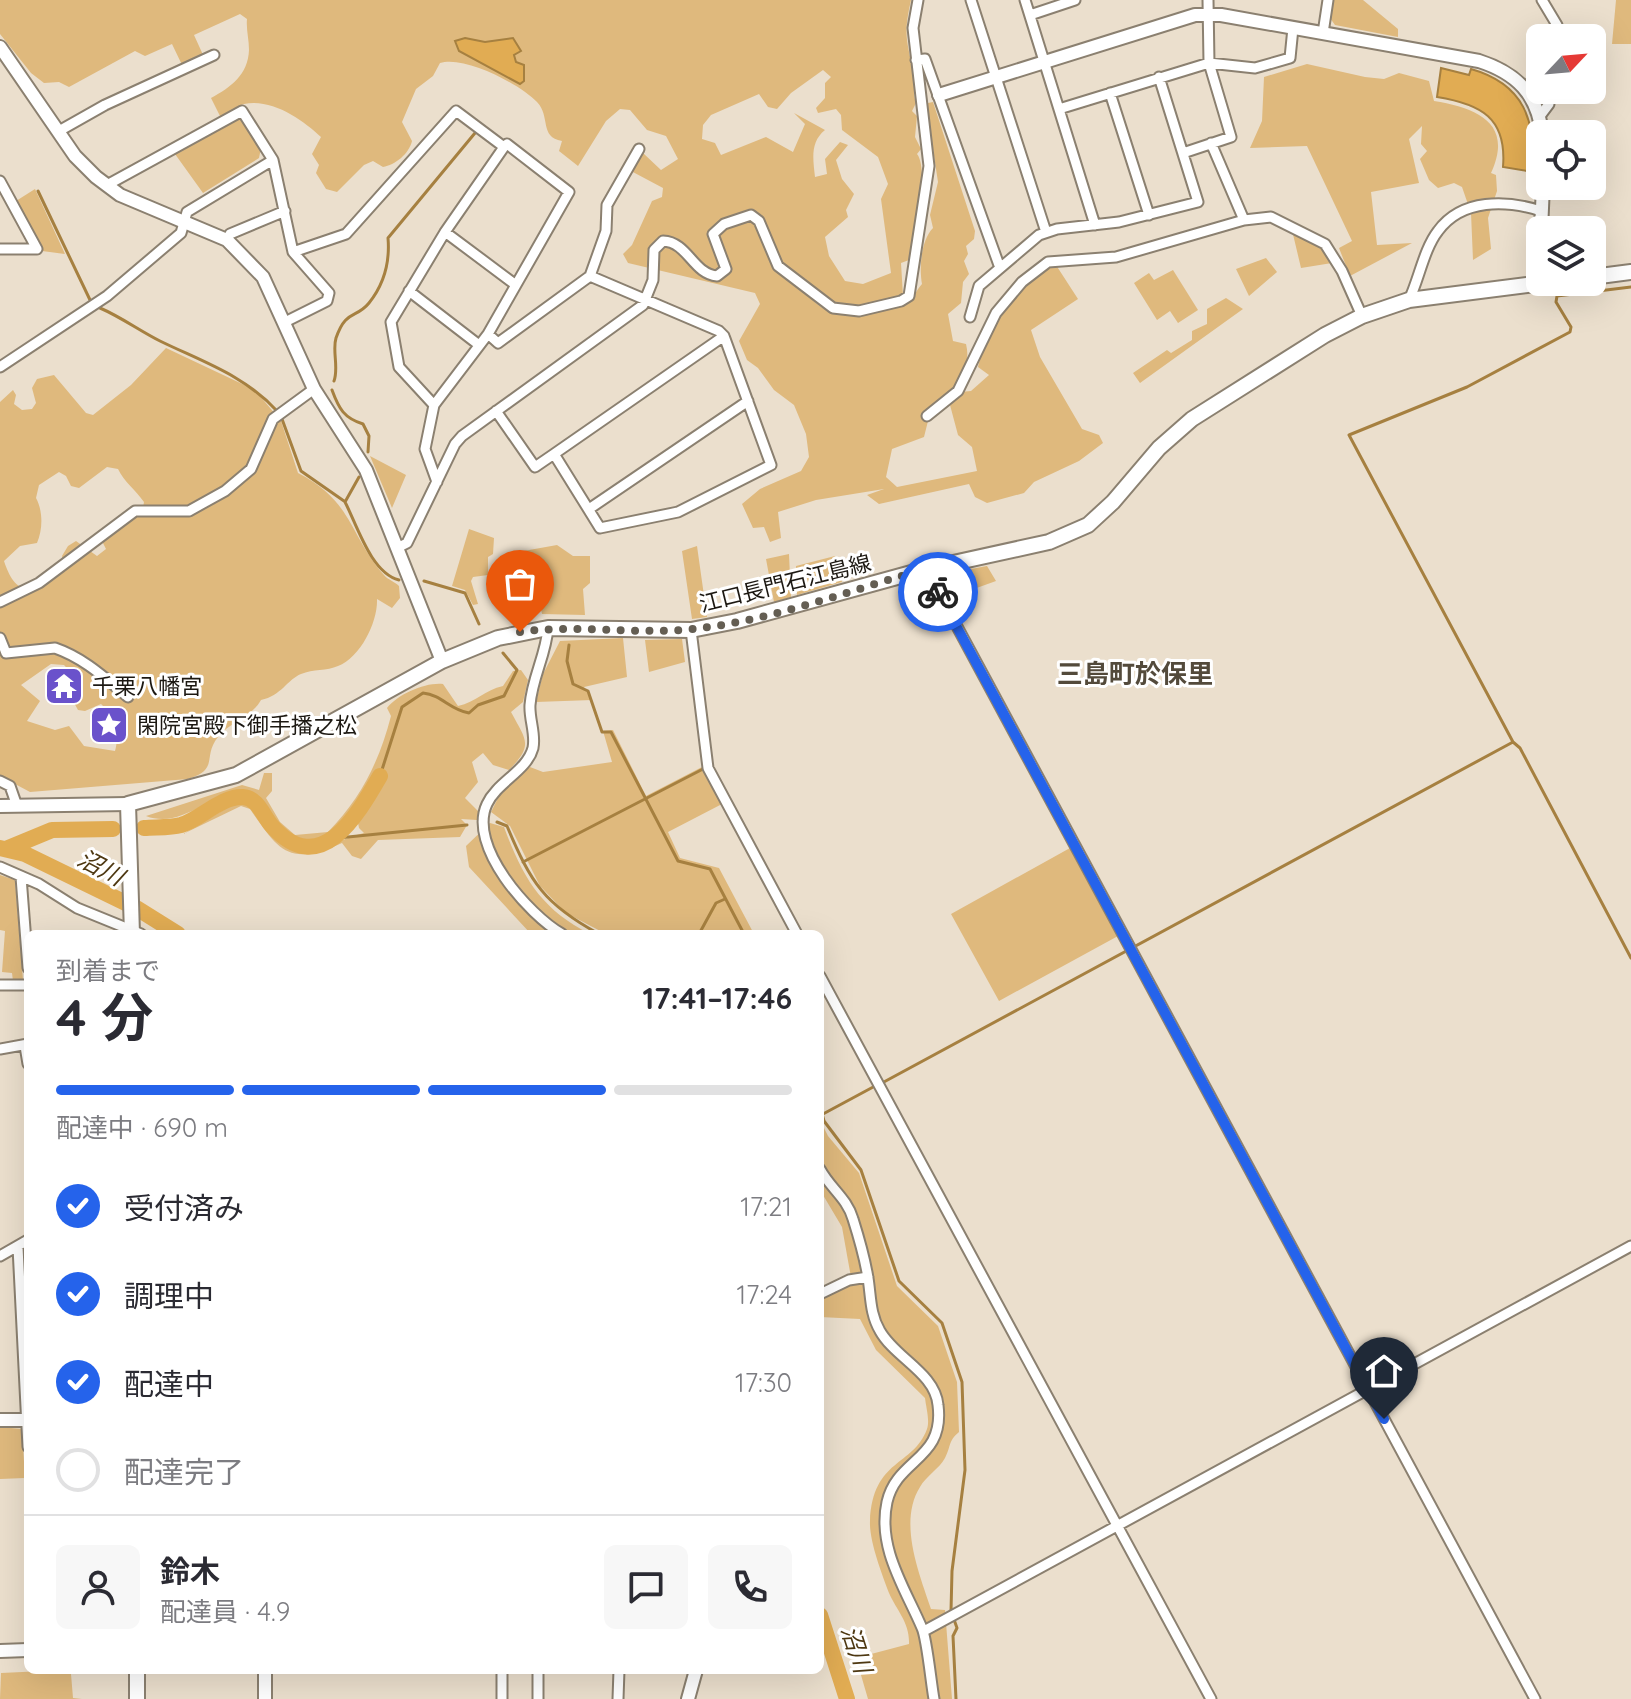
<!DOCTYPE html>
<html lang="ja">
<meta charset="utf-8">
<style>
body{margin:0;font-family:Quicksand,"Noto Sans JP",sans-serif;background:#f7f7f7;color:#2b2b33;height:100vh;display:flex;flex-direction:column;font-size:30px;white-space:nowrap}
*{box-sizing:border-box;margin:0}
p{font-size:26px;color:#7c7c81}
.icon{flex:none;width:44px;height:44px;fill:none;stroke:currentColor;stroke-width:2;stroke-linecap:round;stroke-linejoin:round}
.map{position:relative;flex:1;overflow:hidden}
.side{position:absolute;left:24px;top:930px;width:800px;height:744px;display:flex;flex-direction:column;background:#fff;border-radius:12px;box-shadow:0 8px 32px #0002}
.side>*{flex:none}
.needle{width:52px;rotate:64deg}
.controls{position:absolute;left:1526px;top:24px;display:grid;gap:16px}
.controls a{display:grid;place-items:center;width:80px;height:80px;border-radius:12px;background:#fff;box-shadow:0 8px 32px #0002;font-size:40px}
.pin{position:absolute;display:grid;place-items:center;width:68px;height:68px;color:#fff;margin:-82px -34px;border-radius:50% 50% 50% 0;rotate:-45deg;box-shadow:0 0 8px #0007}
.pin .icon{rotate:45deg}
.courier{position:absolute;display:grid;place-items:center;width:80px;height:80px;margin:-40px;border:6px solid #2563eb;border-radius:50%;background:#fff;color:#222;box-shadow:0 2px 10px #0007}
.summary em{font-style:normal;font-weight:700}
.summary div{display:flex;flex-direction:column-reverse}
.summary{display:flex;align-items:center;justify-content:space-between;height:136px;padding:0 32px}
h1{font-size:52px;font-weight:700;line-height:60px}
.bar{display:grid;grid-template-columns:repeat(4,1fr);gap:12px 8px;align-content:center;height:96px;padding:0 32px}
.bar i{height:10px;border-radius:6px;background:#e1e1e2}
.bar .selected{background:#2563eb}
.bar p{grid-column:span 4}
.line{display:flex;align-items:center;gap:20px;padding:0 32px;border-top:2px solid #e1e1e2}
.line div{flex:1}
.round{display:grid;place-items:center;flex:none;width:84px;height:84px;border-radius:12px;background:#f7f7f7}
ol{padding:0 32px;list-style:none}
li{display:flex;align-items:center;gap:24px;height:88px}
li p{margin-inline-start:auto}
li .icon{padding:8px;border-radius:50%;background:#2563eb;color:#fff;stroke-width:4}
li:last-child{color:#7c7c81}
li i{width:44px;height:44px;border:4px solid #e1e1e2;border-radius:50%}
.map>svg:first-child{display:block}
</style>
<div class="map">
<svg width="1631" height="1699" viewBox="0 0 1631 1699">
<rect width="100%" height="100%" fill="#ebdfcd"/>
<path fill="#dfb97d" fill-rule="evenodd" d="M0 0H911C903 36 907 39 913 72 916 84 912 92 916 103L912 111 917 116 915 137 921 149 917 154C929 168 917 244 909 260L901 263 903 296C834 316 839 306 785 265L778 270C798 282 805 295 821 307 834 316 893 310 907 303 914 299 916 290 922 284 919 268 921 240 933 228L930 215 938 182 927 110 928 103 933 102 975 231 974 239 966 246 968 254 964 261 969 274 963 282 961 303 948 314 953 341 966 344C974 375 944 397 923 414L928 421 924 437 892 449 886 477 897 487 977 471 972 447 958 435 950 405 960 392 971 391 989 375 978 367C986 332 1020 275 1056 265L1078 299 1031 330 1040 357 1082 429 1099 435 1103 443 1079 461 1034 482 1024 493 987 503 975 497 969 484 879 504 867 495 884 489 816 500 778 512 781 538 770 542 764 527 753 528 742 504 760 489 801 471 809 457 806 434 794 405 774 390 758 368 747 360 739 341 760 304 755 293 628 263 623 254 632 245 652 201 662 197 663 188 631 171 643 153 661 170 678 159 666 136 647 130 630 110 620 109 606 121 578 166 559 151 562 141C539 137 551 117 537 102 521 85 465 55 440 63L433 76 416 89 402 122 412 141C409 154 395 165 383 167L373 161 364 165 337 192 326 189 316 173 319 165 312 154 321 137C303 120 272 98 244 104 237 106 228 114 221 118L211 98C231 87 248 75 249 50 249 39 246 30 247 19L240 14 194 35 204 57 183 67 172 44 145 56 135 51 69 87 59 82 44 83 31 73 0 34ZM823 70 831 77 825 83V98L816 108 818 113 836 109 841 115 842 130 878 157 888 184 881 199 891 273 863 284 845 281 829 256 825 237 848 217 846 210 854 194 842 179 836 160 848 145 840 142 825 159 827 174 815 177C813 159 810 142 825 130L794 113 805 124 793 152 766 137 721 155 715 143 702 139 703 125 711 115 759 94 768 107 777 109 791 93Z
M1334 0H1363L1398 29V37L1335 25 1330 18Z
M1616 0H1631V44H1612Z
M1307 64 1365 77 1384 79 1399 73 1429 81 1434 101C1477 108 1514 123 1491 173L1496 175 1497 191 1488 218 1491 249 1473 260 1471 213 1462 187 1454 183 1438 188 1429 180 1420 159 1427 151 1421 144 1422 126 1409 139 1419 183 1371 192 1377 245 1412 243 1350 276 1339 248 1352 241 1307 146 1250 148 1262 121 1264 77Z
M241 118 261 148 259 158 203 193 175 154Z
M35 189 65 254 42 251 16 201Z
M1292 230 1317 244 1332 263 1301 268Z
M1266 258 1277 272 1249 296 1236 269Z
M1173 270 1198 310 1178 323 1170 311 1157 320 1134 283 1149 273 1154 280Z
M1226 298 1243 309 1140 383 1133 373 1167 350 1171 353 1192 340V331L1207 324V309Z
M166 348 255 390 281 421 298 473C353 501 349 535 384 575 388 580 394 581 399 586L400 598 392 608 377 599C378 621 361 657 338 666 327 671 313 669 301 674 288 679 281 696 261 700 251 718 230 722 218 737 202 757 220 769 188 779L30 792 0 776V402L13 390 16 395 14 404 22 410 32 409 36 403 32 388 37 379 54 375 86 413 93 415 131 385ZM107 467 118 469C124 482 135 489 144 502L142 513 127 519 101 539 106 549 97 556 76 541 68 546 62 556 65 569C38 589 18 604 4 561L20 546 37 543C43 529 43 511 36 498L39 485 59 472 66 476 71 486 79 488ZM51 664 64 665 83 685 72 699 78 710 85 711 101 704C113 714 120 735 115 751L84 746 69 726 55 730 27 721 40 701 21 685Z
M370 456 406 475 392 508Z
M469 529 494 538 493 554 488 557V575L473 577 471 581 478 604 473 605 465 590 452 586Z
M557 545 573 556H590V583L583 589 585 615 542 614 533 568 524 566 518 552Z
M697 546 707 617 692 619 682 551Z
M789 554 791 597 774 602 766 559Z
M835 556 842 582 797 595 796 566Z
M987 566 996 581 960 594 944 574Z
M623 638 627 677 584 687 592 700 536 702 543 674 560 641Z
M682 639 685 662 649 672 645 640Z
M521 670 528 680 523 702 511 712C526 740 534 745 509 770L493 765 483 753 472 762 478 782 465 798 479 812 477 820 461 819 467 825 460 837 378 840 361 859 352 856 342 843C289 866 280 853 250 809L241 806 183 834 237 802 248 803C261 810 265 826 275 836 302 861 335 841 364 833L359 828 356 813C330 835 302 858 273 822 263 809 265 795 245 794 211 791 182 830 146 816L242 785 259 790 264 773H272V791L266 798 280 822 295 835 328 832C361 798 379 762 391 716L387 708C398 694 426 682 443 684L458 706C476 702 485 690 503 686L513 671Z
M613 730 646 796 702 767 722 804 668 832 680 858 719 868 754 934H606L566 913 540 886 510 826 491 812 501 792 530 767 543 772 612 762 603 731Z
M490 823 504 827C523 878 541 909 590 934H531L469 867 466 846Z
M1070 848 1118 936 999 1001 951 914Z
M0 875 15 880 23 980 13 981 12 973 2 972 5 931 0 930Z
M820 1120 828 1136 859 1173 897 1286 938 1326 957 1382 959 1432C948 1441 951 1447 945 1458 939 1469 926 1476 920 1487 898 1522 919 1573 931 1609L945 1610 952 1699H868L856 1658 909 1644C910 1623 897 1611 889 1593 882 1574 869 1541 870 1521 873 1458 913 1467 927 1429 930 1421 926 1407 925 1398L876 1350 860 1319 820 1317V1300L852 1283 842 1227 820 1190Z
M0 1427 22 1429 25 1478 0 1479Z
M65 1670 71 1674 73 1698 82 1699H0L1 1673Z"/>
<path fill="#e1ac53" stroke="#a68040" stroke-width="2" d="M465 38 485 42 513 38 521 51 514 55 516 62 524 65V81L520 84 459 51 455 41Z
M1441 68 1469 75 1471 69C1524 84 1536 120 1533 172L1503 167C1507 118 1481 104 1437 97Z"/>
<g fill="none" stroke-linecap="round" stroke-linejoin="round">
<path stroke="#a68040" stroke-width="3" d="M38 191 91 302
M100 308C121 317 140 331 160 341 203 362 244 375 277 411
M334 381C339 367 332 351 336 338 346 309 356 319 369 303 385 283 390 262 388 238L475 133
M332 390C339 409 344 418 363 424L369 436 368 452
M282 419 301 471 344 501
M359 477 345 502C357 525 371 573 399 580
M424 581 465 593 479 624
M569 645 567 661 573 684 588 691 602 732H611L678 861 710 869 744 934
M1513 742 1349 435 1467 387 1570 332 1571 327 1556 302 1557 296 1631 287
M380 776 402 707 423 693C442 695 450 710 469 713L478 705 504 696 517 670 503 653
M497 822 507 826C531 883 544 904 599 934
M338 838 467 825
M523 862 703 769
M699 934 716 903 725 899
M882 1083 1513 742 1520 748 1631 958
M820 1106 824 1121 861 1170 899 1281 942 1323 962 1382 965 1470 952 1571 951 1611 957 1628 953 1636 956 1699
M823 1114 875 1086"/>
<path stroke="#e1ac53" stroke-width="16" d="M144 828C156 827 170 828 181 825 201 819 221 796 243 797 258 798 263 816 272 826 320 880 357 816 380 776
M0 848 25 854 138 909 178 934
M6 849 52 830 113 829
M820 1615 847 1699"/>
<g stroke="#8b8070" stroke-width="13">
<path id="minor" d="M971 0 1046 232
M1025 0 1095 225
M1542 0 1557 25V38
M1030 15 1075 0
M1323 33 1328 0
M916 60 925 59 1000 268
M1110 93 1149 215
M1059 109 1209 63 1255 68 1290 58 1293 28
M1540 116 1549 104V90
M59 131 105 105 214 55
M1211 143 1244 220
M1183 153 1231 137 1209 63 1208 0
M273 160 293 252
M0 181 37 249H0
M445 232 516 285
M227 240 230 234 285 211
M590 276 606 231 607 205 639 149
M409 291 479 345
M1409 300C1419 279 1424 249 1438 231 1462 198 1507 200 1541 211
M970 317 979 286 1039 235 1057 229 1119 222 1198 202 1159 77
M285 322 327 301 329 293 293 252 346 234 456 111 504 147 507 144 569 192 488 334 434 405 425 449 437 482
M488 334 498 343 590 276 719 331 724 336 771 465 678 512 600 528 554 454 535 467 496 411
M0 367 107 296 181 233 187 212 273 160 242 111 107 185
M434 405 399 367 391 322 445 232 504 147
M927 416 958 391 996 313 1022 282 1048 262 1116 257 1244 220 1271 217 1325 244 1342 271 1362 316
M554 454 724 336
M589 509 748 401
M399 547 407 543 455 444 462 436 643 305 653 280 654 250 663 241C688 242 693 274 717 276L726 269 713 234 724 224 751 215 759 221 778 266 833 308 859 311 901 301 909 296 929 166 913 28 918 0
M926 569 1535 1699
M0 602 39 583 135 511H189L225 491 251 469 273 419 314 389
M548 628C546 655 532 678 530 705 529 719 536 734 533 748 527 771 497 782 487 804 467 846 529 915 562 934
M691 630 708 768 797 934
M0 638 6 653 55 648C84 658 105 678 128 697
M0 781 10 786 17 806
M0 867 39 884 77 908 141 934
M21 877 28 968
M820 976 1211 1699
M0 985H28
M25 1046 28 1064
M0 1049 28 1044
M820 1169C830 1188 847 1198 853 1219 859 1238 865 1259 868 1278 871 1297 870 1314 880 1331 895 1358 935 1373 938 1405 945 1460 897 1458 887 1502 877 1548 905 1588 922 1628 927 1639 931 1683 934 1699
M18 1247 28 1447
M0 1256 28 1240
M820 1294 849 1280 868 1277
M924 1631 1631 1246
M538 1670V1699
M502 1699V1670
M618 1699 619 1670"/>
</g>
<g stroke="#8b8070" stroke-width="16">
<path id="tertiary" d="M0 47 75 156 96 177 120 195 227 240 263 277 314 389 366 470 442 661
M939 95 1195 15H1221L1479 61C1516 73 1538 94 1542 134
M1541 230 1543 186
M0 806 128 804
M0 1420H28
M0 1651 28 1650
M265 1670V1699
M688 1699 696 1670"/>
</g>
<g stroke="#8b8070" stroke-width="18">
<path id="secondary" d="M1592 277 1631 272
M132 934 128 804 236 775 442 661 498 638 548 628 691 630 737 621 926 569 1049 542 1088 525 1113 502 1159 448 1192 419 1325 335 1362 316 1409 300 1551 282
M137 1670V1699"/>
</g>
<use href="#minor" stroke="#fff" stroke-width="9"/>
<use href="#tertiary" stroke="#fff" stroke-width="12"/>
<use href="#secondary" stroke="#fff" stroke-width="14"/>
</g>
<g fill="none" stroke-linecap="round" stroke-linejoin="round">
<path stroke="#645e53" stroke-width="8" stroke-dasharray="0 14.4" d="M520 632C577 624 635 635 693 629 771 621 850 590 926 569L938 592"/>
<path stroke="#2563eb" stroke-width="10" d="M938 592 1384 1419"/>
</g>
<defs>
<g id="temple-square" transform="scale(2)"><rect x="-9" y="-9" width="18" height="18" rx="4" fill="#6a52cb" stroke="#fff"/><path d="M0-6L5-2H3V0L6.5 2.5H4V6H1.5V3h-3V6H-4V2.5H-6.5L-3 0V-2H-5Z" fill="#fff"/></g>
<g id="sight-square" transform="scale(2)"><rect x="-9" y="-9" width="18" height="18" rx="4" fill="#6a52cb" stroke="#fff"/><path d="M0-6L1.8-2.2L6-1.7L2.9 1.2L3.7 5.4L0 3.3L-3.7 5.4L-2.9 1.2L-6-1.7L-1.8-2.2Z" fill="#fff"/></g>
</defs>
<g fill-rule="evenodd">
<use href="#temple-square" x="64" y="686"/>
<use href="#sight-square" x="109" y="725"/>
</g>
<g text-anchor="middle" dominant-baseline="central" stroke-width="6" stroke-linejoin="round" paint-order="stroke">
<g font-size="22" fill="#1c1812" stroke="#fff">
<text transform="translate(785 583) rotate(-14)">江口長門石江島線</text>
</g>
<g font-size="22" fill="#1c1812" stroke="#fff" text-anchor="start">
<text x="92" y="686">千栗八幡宮</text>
<text x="137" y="725">閑院宮殿下御手播之松</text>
</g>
<g font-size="24" font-style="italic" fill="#4e3812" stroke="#fff">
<text transform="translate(101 867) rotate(28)">沼川</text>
<text transform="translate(857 1649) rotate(72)">沼川</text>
</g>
<g font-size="26" font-weight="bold" fill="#534a3b" stroke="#fff">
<text x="1135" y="673">三島町於保里</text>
</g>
</g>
</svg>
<div class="controls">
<a><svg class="needle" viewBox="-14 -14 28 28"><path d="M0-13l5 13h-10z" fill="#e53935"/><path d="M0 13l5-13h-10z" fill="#7c7c81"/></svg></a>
<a><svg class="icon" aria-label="locate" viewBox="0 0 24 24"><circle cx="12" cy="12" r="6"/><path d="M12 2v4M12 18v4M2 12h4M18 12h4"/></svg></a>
<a><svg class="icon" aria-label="layers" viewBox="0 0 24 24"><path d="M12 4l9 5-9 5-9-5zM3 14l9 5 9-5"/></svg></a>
</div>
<div class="pin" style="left:520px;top:632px;background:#ea580c"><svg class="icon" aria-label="bag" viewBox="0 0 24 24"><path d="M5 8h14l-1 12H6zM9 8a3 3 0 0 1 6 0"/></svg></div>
<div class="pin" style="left:1384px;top:1419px;background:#1f2937"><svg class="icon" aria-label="home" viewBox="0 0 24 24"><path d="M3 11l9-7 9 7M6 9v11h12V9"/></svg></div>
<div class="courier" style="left:938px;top:592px"><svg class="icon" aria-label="bike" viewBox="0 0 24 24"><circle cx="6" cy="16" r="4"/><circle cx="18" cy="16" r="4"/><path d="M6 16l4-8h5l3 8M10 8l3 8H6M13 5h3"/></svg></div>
<section class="side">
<div class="summary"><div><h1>4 分</h1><p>到着まで</p></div><em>17:41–17:46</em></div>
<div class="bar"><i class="selected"></i><i class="selected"></i><i class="selected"></i><i></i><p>配達中 · 690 m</p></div>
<ol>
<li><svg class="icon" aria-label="check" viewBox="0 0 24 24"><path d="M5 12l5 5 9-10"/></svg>受付済み<p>17:21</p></li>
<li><svg class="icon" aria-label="check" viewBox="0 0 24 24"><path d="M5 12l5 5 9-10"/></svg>調理中<p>17:24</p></li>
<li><svg class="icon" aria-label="check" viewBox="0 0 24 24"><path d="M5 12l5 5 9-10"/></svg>配達中<p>17:30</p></li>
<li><i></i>配達完了</li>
</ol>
<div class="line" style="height:144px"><a class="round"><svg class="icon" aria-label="person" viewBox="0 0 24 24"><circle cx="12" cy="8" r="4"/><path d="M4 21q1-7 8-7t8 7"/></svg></a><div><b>鈴木</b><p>配達員 · 4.9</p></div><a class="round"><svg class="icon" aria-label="chat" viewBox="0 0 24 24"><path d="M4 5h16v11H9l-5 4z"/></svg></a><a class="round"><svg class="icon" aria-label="phone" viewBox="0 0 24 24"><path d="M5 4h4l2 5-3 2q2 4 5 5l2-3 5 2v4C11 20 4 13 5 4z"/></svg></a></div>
</section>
</div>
